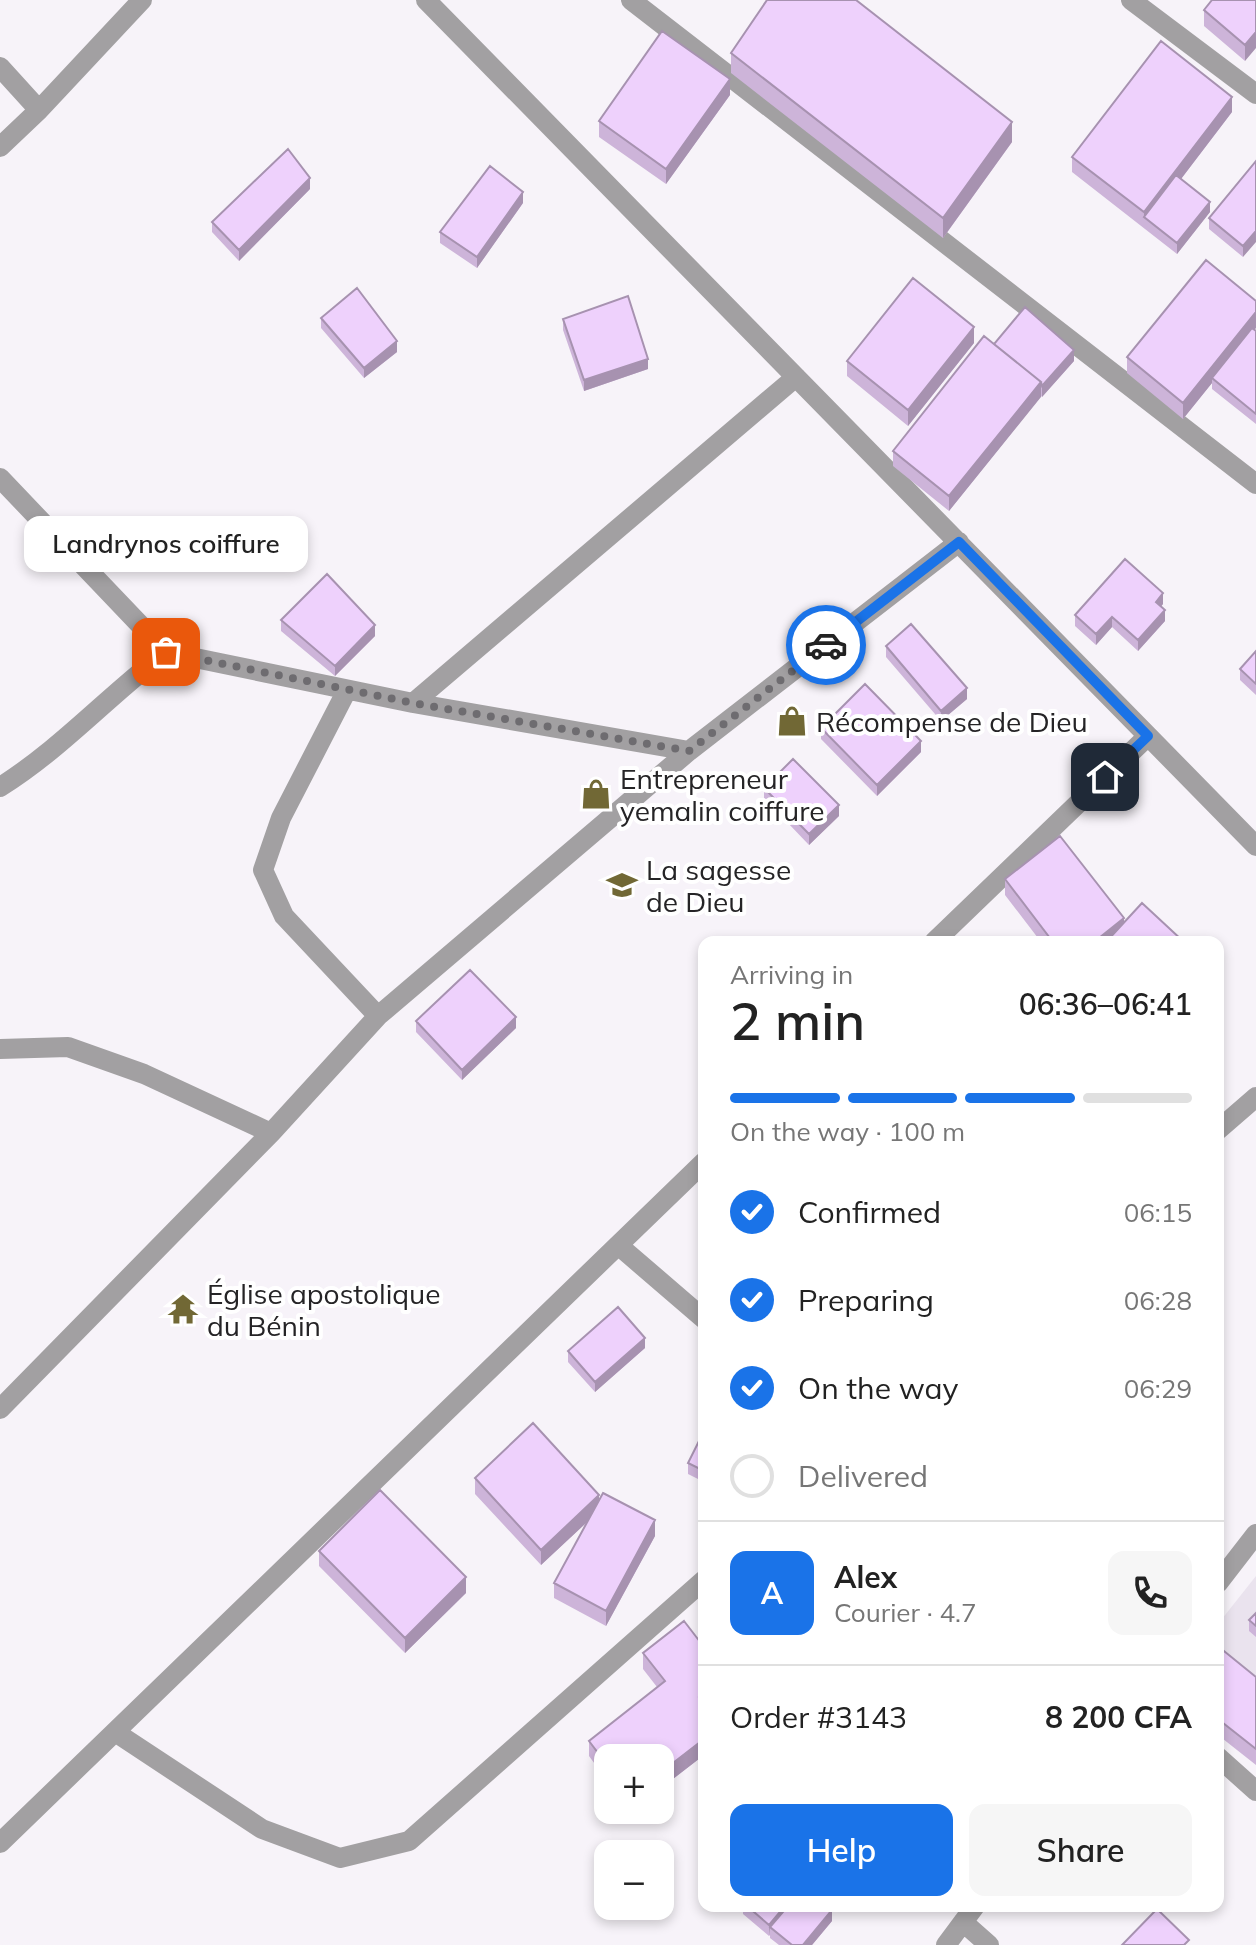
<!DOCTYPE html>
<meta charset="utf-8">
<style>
body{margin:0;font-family:Mulish,sans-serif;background:#f6f6f6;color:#222;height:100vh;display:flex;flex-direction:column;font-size:30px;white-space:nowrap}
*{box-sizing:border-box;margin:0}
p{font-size:26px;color:#767676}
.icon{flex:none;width:44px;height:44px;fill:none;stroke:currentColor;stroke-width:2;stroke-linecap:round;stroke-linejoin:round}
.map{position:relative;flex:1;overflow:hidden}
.panel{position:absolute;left:698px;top:936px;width:526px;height:976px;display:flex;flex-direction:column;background:#fff;border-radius:16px;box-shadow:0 4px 12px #0003}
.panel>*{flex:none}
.tools{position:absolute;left:594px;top:1744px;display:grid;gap:16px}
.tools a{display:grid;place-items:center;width:80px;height:80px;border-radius:16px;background:#fff;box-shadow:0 4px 12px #0003;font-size:40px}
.pin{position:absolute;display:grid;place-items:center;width:68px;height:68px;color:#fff;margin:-34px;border-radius:16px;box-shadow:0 4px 12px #0006}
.courier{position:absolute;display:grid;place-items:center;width:80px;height:80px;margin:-40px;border:6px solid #1a73e8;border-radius:50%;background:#fff;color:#222;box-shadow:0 2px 10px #0007}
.bubble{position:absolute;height:56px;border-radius:16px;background:#fff;box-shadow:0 4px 12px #0003;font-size:26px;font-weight:600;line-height:56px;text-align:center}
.overview em{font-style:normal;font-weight:600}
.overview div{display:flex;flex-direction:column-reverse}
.overview{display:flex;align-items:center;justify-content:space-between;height:136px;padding:0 32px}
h1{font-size:52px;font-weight:600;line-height:60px}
.bar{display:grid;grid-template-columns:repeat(4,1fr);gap:12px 8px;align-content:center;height:96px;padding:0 32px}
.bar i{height:10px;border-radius:6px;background:#e0e0e0}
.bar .current{background:#1a73e8}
.bar p{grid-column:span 4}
.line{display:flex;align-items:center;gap:20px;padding:0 32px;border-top:2px solid #e0e0e0}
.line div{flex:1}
.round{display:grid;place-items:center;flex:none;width:84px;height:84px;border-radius:16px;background:#f6f6f6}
ol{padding:0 32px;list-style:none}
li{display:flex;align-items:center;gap:24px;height:88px}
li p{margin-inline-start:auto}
li .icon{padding:8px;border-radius:50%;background:#1a73e8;color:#fff;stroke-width:4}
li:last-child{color:#767676}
li i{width:44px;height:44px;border:4px solid #e0e0e0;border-radius:50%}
.cta{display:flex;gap:16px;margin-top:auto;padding:16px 32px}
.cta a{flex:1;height:92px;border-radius:16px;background:#1a73e8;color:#fff;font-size:32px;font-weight:600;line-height:92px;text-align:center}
.cta a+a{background:#f6f6f6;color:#222}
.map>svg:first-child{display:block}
</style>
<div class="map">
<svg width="1256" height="1945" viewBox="0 0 1256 1945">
<rect width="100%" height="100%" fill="#f7f3f9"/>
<path fill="#eae3ee" d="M1256 1576V1762L1218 1729V1624Z"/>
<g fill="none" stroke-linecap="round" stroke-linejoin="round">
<path stroke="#a2a0a2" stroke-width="20" d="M426 0 1256 846
M631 0 1256 484
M1131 0 1256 94
M0 67 39 110
M0 147 39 110 142 0
M0 478 166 652 413 703 689 751
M347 690 281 818 263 870 284 916 378 1016
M413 703 796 377
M0 787C61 749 109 695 166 652
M934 942 1148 736
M0 1049 68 1047 144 1074 271 1133
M1218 1130 1256 1097
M618 1245 704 1319
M0 1409 271 1133 378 1016 689 751 959 542
M1218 1583 1256 1534
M115 1732 262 1829 340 1858 409 1841 704 1580
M1218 1757 1256 1791
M0 1843 704 1162
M963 1922 989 1945
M946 1945 975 1906"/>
</g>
<path fill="#cdb4d9" d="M1256 0 1245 61 1204 26V10Z
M731 53 1012 142 943 238 731 73Z
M730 95 666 184 599 137V121Z
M1232 112 1181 179 1210 212 1177 254 1072 172V157Z
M1256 161 1243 257 1209 229V218Z
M310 189 239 261 212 232V222Z
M523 203 477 268 440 243V232Z
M321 318 397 352 364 378 321 328Z
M563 319 648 369 584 391 563 330Z
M1255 330 1256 331V424L1212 389V383L1183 419 1127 373V357Z
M974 343 908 426 847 376V361Z
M994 344 1074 361 1042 397 1041 396 949 511 893 466V451Z
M1163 604 1161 606 1165 621 1138 651 1112 627 1096 645 1075 626V615Z
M281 620 375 636 335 676 281 631Z
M886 646 967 699 941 721 886 657Z
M1256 651V695L1240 680V669Z
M821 728 921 752 877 796 821 739Z
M764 788 839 816 809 845 764 798Z
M1005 879 1124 923 1184 942H1041L1005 895Z
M416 1021 516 1028 462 1080 416 1032Z
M645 1348 595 1392 568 1362V1351Z
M704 1431V1482L688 1474V1463Z
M475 1478 599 1500 655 1536 606 1626 554 1598V1583L587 1522 541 1565 475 1494Z
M319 1551 466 1593 405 1653 319 1566Z
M1256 1613V1637L1249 1631V1620Z
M704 1647V1755L660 1789 608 1758V1782L589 1756V1741L657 1687 643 1669V1653Z
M1218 1648 1256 1677V1765L1218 1735Z
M743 1906H827L832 1921 812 1945H779L770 1938V1935L769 1936 743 1914Z"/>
<path fill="#a792b0" d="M1256 32V48L1245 61V45Z
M730 79V95L666 184V169Z
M1232 97V112L1149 221 1144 217V212Z
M1012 122V142L943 238V218Z
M310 178V189L239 261V250Z
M523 192V203L477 268V257Z
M1210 202V212L1177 254V243Z
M1256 231V242L1243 257V246Z
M1256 312V328L1214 380 1212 378V383L1183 419V403Z
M974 327V343L908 426V410Z
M397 341V352L364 378V368Z
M1074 350V361L1042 397V386Z
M648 359V369L584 391V380Z
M1041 382V397L949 511V496Z
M1163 593V604L1156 613V602Z
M1165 610V621L1138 651V640Z
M1112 617V627L1096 645V634Z
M375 625V636L335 676V666Z
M967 688V699L941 721V711Z
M921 741V752L877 796V785Z
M839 805V816L809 845V834Z
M1124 918V934L1114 942H1094Z
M516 1017V1028L462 1080V1070Z
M645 1338V1348L595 1392V1382Z
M599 1495V1511L541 1565V1550Z
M655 1520V1536L606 1626V1611Z
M466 1577V1593L405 1653V1638Z
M704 1739V1755L660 1789V1773Z
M785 1906H794L770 1927 769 1936V1925Z
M832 1910V1921L812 1945H803Z"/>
<path fill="#eed1fc" stroke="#a792b0" stroke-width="2" d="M767 0H856L1012 122 943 218 731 53Z
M1212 0H1256V32L1245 45 1204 10Z
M662 31 730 79 666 169 599 121Z
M1161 41 1232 97 1144 212 1072 157Z
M288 149 310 178 239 250 212 222Z
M1256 161V231L1243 246 1209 218Z
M490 166 523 192 477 257 440 232Z
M1176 175 1210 202 1177 243 1144 217Z
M1206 260 1256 301V312L1183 403 1127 357Z
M913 278 974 327 908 410 847 361Z
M357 288 397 341 364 368 321 318Z
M628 296 648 359 584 380 563 319Z
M1025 307 1074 350 1042 386 1041 382 994 344Z
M1252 328 1256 331V414L1212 378Z
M984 336 1041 382 949 496 893 451Z
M1125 559 1163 593 1156 602 1165 610 1138 640 1112 617 1096 634 1075 615Z
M327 574 375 625 335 666 281 620Z
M911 624 967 688 941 711 886 646Z
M1256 651V684L1240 669Z
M865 684 921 741 877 785 821 728Z
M793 759 839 805 809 834 764 788Z
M1060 836 1124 918 1094 942H1053L1005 879Z
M1142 903 1184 942H1106Z
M470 970 516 1017 462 1070 416 1021Z
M618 1307 645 1338 595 1382 568 1351Z
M533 1423 599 1495 541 1550 475 1478Z
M704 1431V1471L688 1463Z
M380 1490 466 1577 405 1638 319 1551Z
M603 1493 655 1520 606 1611 554 1583Z
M1256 1613V1626L1249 1620Z
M684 1621 704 1647V1692L699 1697 704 1703V1739L660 1773V1758H608V1766L589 1741 665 1681 643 1653Z
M1219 1647 1256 1677V1749L1218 1719Z
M747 1906H785L769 1925Z
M788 1906H827L832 1910 803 1945H792L770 1927Z
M1157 1909 1189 1940 1184 1945H1122Z"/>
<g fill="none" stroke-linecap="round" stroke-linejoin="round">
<path stroke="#6e6c70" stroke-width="8" stroke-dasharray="0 14.4" d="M166 652 413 703 689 751 826 645"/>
<path stroke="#1a73e8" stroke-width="10" d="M826 645 959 542 1148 736 1105 777"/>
</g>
<defs>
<g id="shop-bare" transform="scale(2.4)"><path d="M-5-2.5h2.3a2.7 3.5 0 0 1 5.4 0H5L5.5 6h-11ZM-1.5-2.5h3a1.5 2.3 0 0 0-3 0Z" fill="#716835" stroke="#fff" stroke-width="2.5" paint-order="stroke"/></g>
<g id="school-bare" transform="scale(2.4)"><path d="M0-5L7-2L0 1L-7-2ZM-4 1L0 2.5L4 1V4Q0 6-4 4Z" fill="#716835" stroke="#fff" stroke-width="2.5" paint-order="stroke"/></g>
<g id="temple-bare" transform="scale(2.4)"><path d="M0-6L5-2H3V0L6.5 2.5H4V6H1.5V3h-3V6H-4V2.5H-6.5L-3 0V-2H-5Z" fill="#716835" stroke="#fff" stroke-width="2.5" paint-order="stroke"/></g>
</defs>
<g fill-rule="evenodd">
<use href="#shop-bare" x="792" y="721"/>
<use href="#shop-bare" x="596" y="794"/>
<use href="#school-bare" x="622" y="885"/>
<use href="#temple-bare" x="183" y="1309"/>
</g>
<g text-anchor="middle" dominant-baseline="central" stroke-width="8" stroke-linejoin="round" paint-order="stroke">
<g font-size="28" fill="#252426" stroke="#fff" text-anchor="start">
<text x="816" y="721">Récompense de Dieu</text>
<text x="620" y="778">Entrepreneur<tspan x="620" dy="32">yemalin coiffure</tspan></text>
<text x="646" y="869">La sagesse<tspan x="646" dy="32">de Dieu</tspan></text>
<text x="207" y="1293">Église apostolique<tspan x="207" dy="32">du Bénin</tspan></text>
</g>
</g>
</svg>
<div class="tools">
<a>+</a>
<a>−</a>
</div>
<div class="pin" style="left:166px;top:652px;background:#ea580c"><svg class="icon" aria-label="bag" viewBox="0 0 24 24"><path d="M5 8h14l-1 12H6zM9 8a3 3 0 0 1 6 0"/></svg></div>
<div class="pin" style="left:1105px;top:777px;background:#1f2937"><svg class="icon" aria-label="home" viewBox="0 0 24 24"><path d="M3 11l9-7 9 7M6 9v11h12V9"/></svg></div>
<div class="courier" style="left:826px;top:645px"><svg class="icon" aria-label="car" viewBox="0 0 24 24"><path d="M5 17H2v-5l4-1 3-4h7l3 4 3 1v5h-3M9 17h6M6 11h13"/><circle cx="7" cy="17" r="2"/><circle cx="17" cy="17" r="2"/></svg></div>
<div class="bubble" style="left:24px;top:516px;width:284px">Landrynos coiffure</div>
<section class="panel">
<div class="overview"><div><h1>2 min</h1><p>Arriving in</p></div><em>06:36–06:41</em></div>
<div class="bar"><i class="current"></i><i class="current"></i><i class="current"></i><i></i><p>On the way · 100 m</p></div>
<ol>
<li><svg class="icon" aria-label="check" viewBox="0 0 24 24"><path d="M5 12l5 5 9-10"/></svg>Confirmed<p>06:15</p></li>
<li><svg class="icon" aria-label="check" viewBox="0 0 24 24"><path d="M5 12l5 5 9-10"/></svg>Preparing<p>06:28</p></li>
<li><svg class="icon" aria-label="check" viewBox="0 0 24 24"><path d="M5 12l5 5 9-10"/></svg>On the way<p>06:29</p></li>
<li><i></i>Delivered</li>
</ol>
<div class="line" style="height:144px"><b class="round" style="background:#1a73e8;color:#fff">A</b><div><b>Alex</b><p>Courier · 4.7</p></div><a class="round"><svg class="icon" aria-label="phone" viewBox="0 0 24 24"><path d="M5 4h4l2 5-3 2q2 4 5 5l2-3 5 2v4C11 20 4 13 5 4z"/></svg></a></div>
<div class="line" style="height:104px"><div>Order #3143</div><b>8 200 CFA</b></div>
<div class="cta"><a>Help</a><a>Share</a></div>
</section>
</div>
